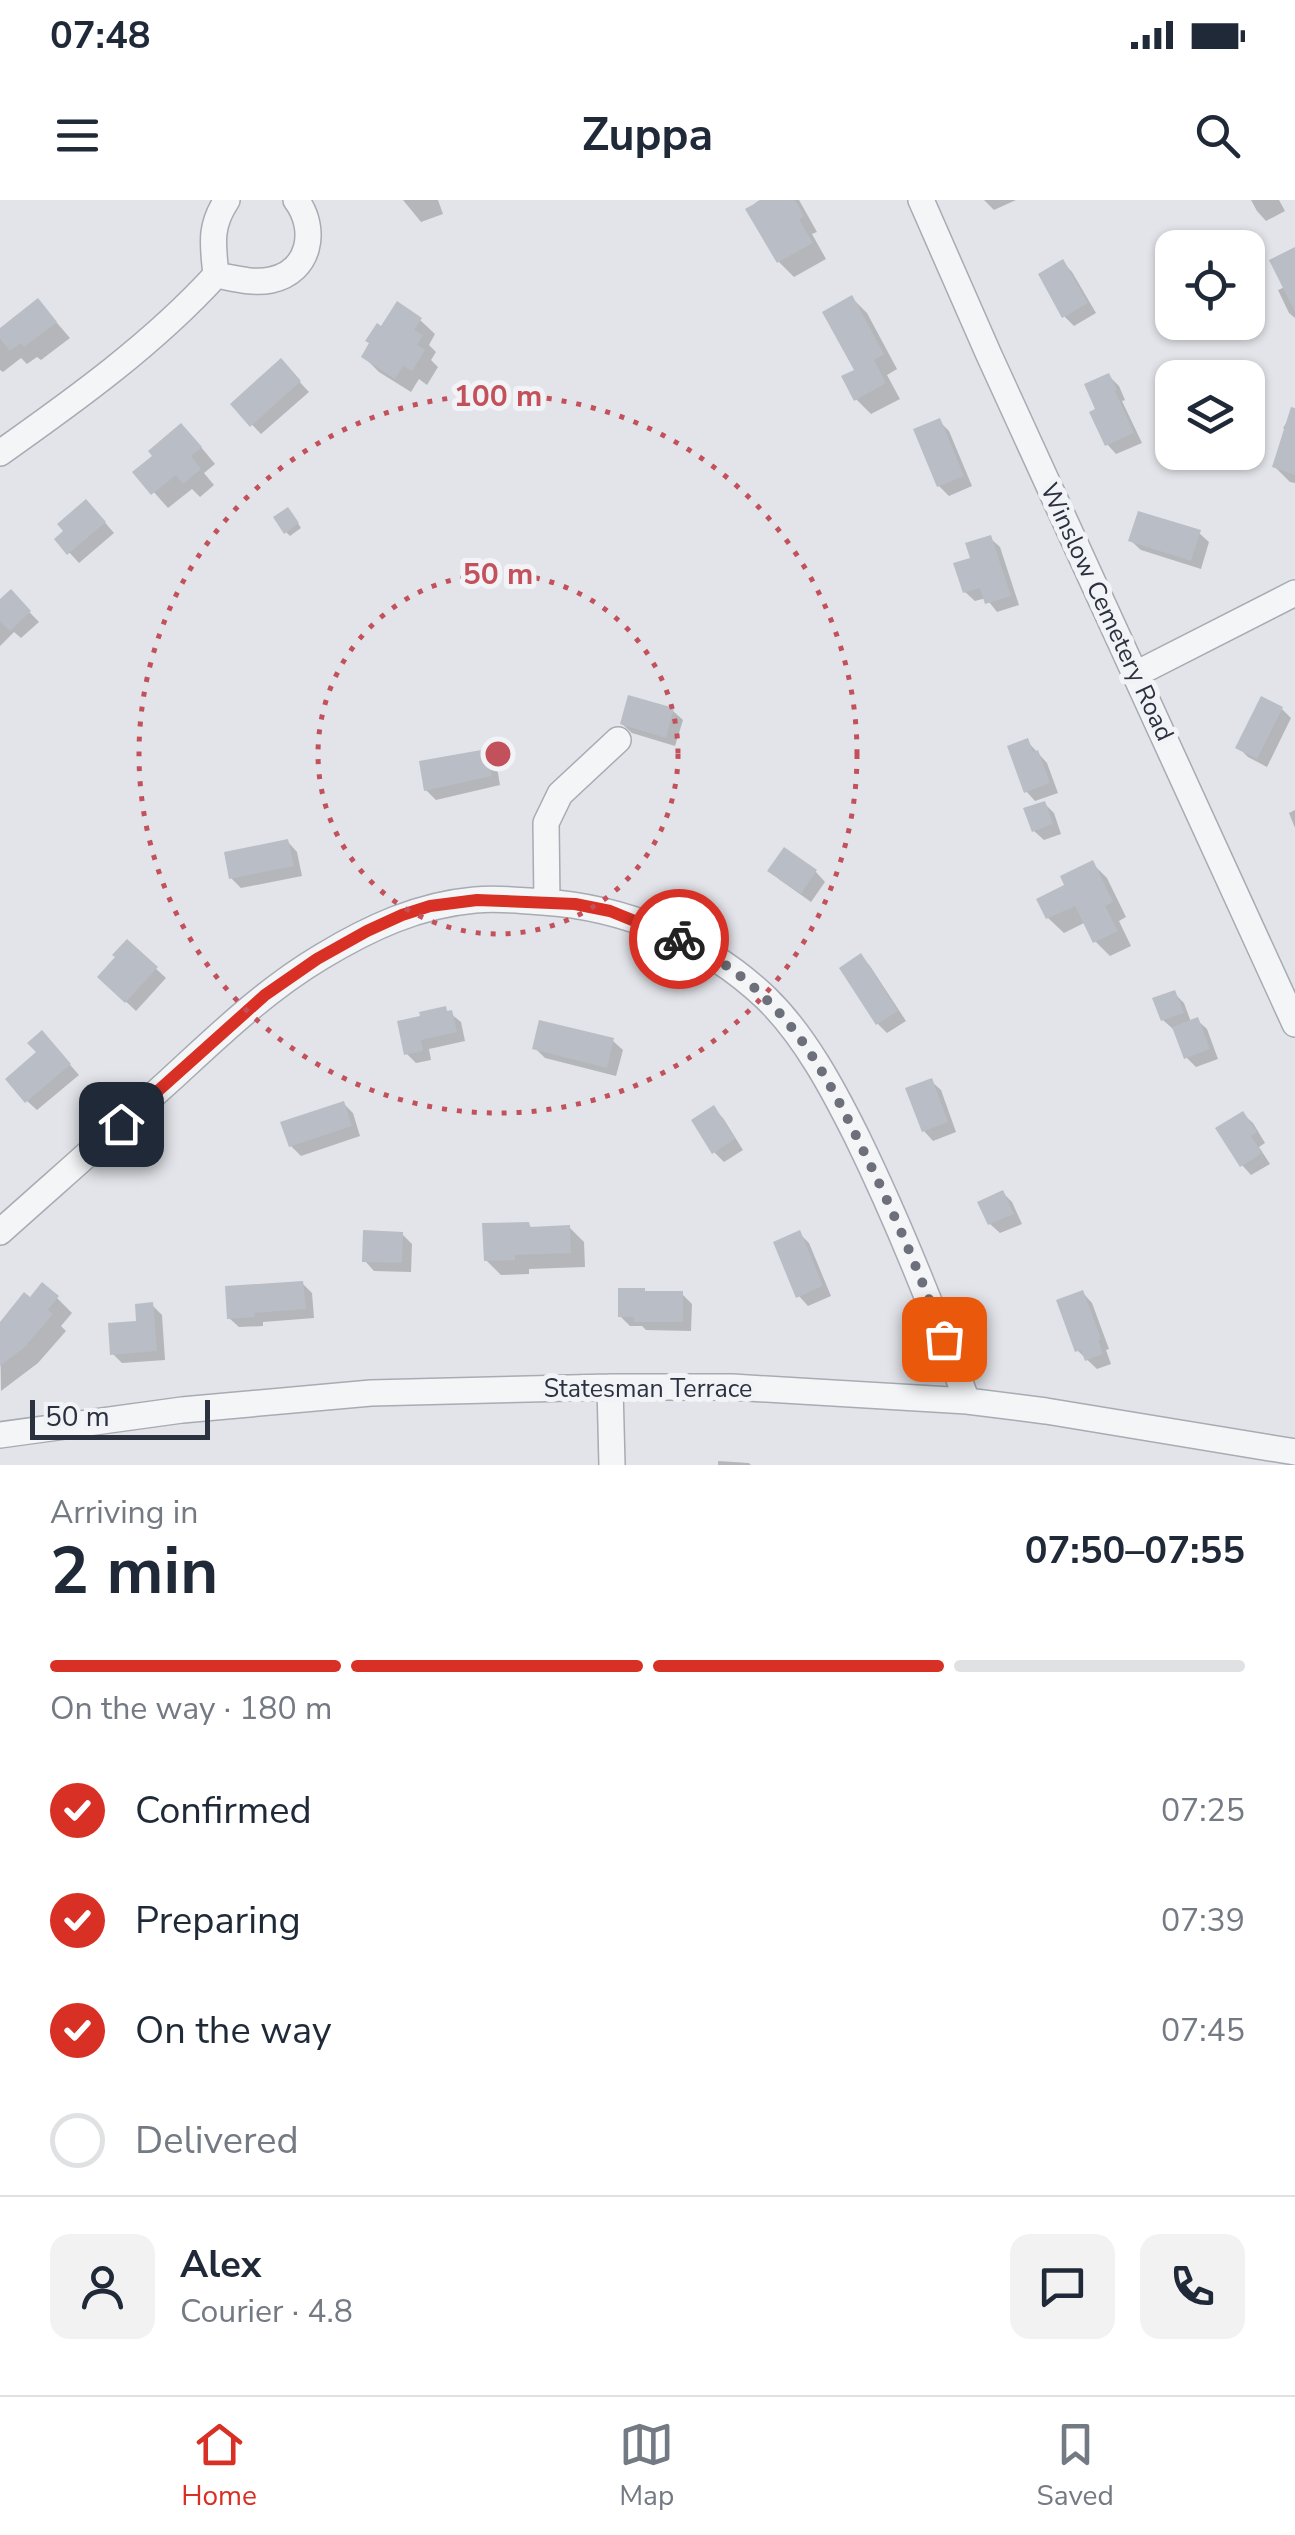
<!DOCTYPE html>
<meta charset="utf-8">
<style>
body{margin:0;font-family:"Nunito Sans",sans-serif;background:#f2f2f3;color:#1f2937;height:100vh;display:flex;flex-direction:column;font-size:38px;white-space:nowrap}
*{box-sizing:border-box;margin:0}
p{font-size:32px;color:#747a83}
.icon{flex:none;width:55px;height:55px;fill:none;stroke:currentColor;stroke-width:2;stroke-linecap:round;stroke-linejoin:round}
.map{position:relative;height:1265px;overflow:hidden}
.panel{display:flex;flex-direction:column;background:#fff;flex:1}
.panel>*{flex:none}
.fabs{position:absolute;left:1155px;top:30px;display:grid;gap:20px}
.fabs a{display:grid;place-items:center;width:110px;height:110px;border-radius:20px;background:#fff;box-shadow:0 2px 8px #0004;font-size:50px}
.scale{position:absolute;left:30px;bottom:25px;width:180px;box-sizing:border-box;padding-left:10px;border:5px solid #2b313f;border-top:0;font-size:28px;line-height:35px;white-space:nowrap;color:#2b313f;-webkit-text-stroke:8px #f1f3f6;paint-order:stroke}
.pin{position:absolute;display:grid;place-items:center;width:85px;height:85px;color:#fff;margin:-42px;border-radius:20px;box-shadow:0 5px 15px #0006}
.courier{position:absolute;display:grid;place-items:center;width:100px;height:100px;margin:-50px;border:8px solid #d93025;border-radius:50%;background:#fff;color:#222;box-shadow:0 2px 12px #0007}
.head em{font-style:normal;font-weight:700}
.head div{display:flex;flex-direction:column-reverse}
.head{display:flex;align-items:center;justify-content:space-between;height:170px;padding:0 50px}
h1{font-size:65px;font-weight:700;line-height:75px}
.bar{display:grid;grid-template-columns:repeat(4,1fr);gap:15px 10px;align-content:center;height:120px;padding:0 50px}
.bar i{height:12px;border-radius:8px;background:#e0e1e3}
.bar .on{background:#d93025}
.bar p{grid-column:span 4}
.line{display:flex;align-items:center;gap:25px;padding:0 50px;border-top:2px solid #e0e1e3}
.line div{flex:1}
.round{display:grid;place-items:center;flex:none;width:105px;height:105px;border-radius:20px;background:#f2f2f3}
ol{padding:0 50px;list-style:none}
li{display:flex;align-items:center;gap:30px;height:110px}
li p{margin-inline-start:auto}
li .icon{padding:10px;border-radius:50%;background:#d93025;color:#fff;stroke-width:4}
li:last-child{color:#747a83}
li i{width:55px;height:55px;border:5px solid #e0e1e3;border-radius:50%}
.status{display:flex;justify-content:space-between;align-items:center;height:70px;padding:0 50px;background:#fff;direction:ltr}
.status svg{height:28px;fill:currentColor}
header{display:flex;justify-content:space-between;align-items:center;height:130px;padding:0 50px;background:#fff;font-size:45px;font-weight:700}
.tab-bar{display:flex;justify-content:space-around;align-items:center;height:140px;border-top:2px solid #e0e1e3;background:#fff;font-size:28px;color:#747a83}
.tab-bar a{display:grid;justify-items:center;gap:5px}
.tab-bar .on{color:#d93025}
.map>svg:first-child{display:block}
</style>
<div class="status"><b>07:48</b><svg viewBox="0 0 49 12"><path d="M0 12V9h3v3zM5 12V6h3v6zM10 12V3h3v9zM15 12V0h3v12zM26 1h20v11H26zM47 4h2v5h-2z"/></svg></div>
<header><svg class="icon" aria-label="menu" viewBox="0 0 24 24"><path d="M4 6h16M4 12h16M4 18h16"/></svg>Zuppa<svg class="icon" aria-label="search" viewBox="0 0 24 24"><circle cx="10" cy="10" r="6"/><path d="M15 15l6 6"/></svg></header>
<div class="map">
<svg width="1295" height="1265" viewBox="0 0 1295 1265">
<rect width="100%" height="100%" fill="#e2e4e9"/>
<path fill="#0003" d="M403 0H438L443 14 421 22Z
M760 0H799L817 32 812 34 826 59 794 77 779 62 755 3Z
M1016 0 994 10 984 0Z
M1251 0H1279L1285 11 1266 21 1257 11Z
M1295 51V118L1289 113 1278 90 1285 87Z
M1063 62 1072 72 1096 113 1074 126 1064 116Z
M852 98 867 113 897 169 887 175 900 199 871 214 856 199 857 171Z
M38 101 70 138 41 160 37 157 27 164 21 158 3 172 0 170V131Z
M420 120 435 134 429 145 436 152 431 160 438 167 427 185 419 179 411 192 379 172 364 157 382 129Z
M281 162 309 192 261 234 233 205Z
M1109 176 1119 186 1125 200 1122 201 1142 243 1116 254 1107 244 1099 210Z
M1295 210V283L1290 282 1275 267 1286 230 1283 228Z
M939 221 949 231 972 286 949 296 939 286Z
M196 241 215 264 204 273 214 285 200 297 192 289 168 308 136 272Z
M96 312 114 333 79 363 57 339Z
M292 314 301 328 290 336 286 332Z
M1199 333 1209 342 1201 369 1141 350 1131 341Z
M990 338 1000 347 1019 405 997 412 986 398 975 401 965 392 973 360Z
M11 393 39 422 21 438 14 432 0 446V403Z
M1282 509 1291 518 1267 567 1248 557 1238 547Z
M673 511 683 520 675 546 632 533 622 524Z
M1027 541 1047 563 1058 593 1035 601 1026 591Z
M486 551 496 561 500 585 436 600 426 590Z
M1044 603 1054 613 1061 634 1044 640 1034 631Z
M1295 610V628L1289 613Z
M288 642 297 652 302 676 241 688 231 678Z
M784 651 816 672 825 682 811 702 780 680 770 671Z
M1092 663 1107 678 1126 717 1119 721 1131 746 1110 756 1095 741 1086 722 1064 733 1048 718 1039 700 1067 686Z
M127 742 166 778 136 811 100 777Z
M861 756 870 766 906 821 887 833 878 824Z
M1174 793 1184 803 1191 822 1197 820 1207 829 1218 859 1196 867 1186 857 1175 828 1173 829 1163 820Z
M445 809 461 822 465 841 429 849 431 860 416 863 407 854Z
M613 841 623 850 616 876 545 858 535 848Z
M51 843 79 875 37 910 27 901 39 853Z
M931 881 941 890 956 932 933 941 924 931Z
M344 904 353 913 360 936 301 956 291 946Z
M713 908 723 918 743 950 724 962 714 952Z
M1243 914 1253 923 1265 943 1259 947 1270 964 1251 975 1242 965Z
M1003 993 1012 1002 1022 1024 1000 1033 990 1024Z
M528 1024 533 1029 569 1027 584 1042 585 1067 529 1069V1074L501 1075 486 1060Z
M799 1033 809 1043 831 1096 808 1106 799 1096Z
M402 1034 412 1044 411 1072 374 1071 365 1061Z
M302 1083 312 1093 314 1118 263 1122V1126L239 1127 229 1118Z
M1083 1093 1092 1103 1109 1149 1106 1150 1111 1164 1097 1169 1077 1150Z
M682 1094 692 1104 691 1131 646 1130 642 1126H630L620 1116Z
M57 1098 72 1113 61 1126 66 1131 38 1163 1 1191 0 1126 30 1101Z
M152 1105 162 1115 165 1160 122 1163 112 1153Z
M718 1261 749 1263 751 1265H718Z"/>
<path fill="#b9bdc5" d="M761 0H795L804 16 799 19 813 43 777 63 745 9Z
M1295 47V112L1269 60Z
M1063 59 1088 103 1062 118 1038 74Z
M852 95 884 154 874 160 886 183 854 201 841 176 854 170 822 112Z
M38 98 57 122 24 147 21 143 10 151 0 139V128Z
M397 101 422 118 414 130 423 135 417 145 425 150 412 171 403 166 395 179 361 157 369 143 365 141 377 123 381 126Z
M281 158 301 181 250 227 230 204Z
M1109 173 1117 190 1115 191 1134 233 1105 246 1089 212 1095 209 1084 184Z
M1291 207 1295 208V275L1272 267Z
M940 218 964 276 937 287 913 229Z
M181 223 202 247 191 256 201 269 183 284 176 275 151 295 132 272 152 256 148 251Z
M86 299 106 322 67 355 54 339 63 331 57 324Z
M288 307 299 323 284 334 273 317Z
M1138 311 1201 330 1191 361 1128 341Z
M991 335 1011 396 985 404 980 388 963 393 953 363 970 358 965 343Z
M11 389 31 411 10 431 0 421V399Z
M628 495 674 508 666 538 620 524Z
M1261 496 1283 507 1257 559 1235 548Z
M1028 538 1033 552 1038 550 1050 583 1024 593 1007 546Z
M487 549 492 576 424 591 419 561Z
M1045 601 1053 624 1032 632 1023 608Z
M288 639 294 666 229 679 224 652Z
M784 647 817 670 801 694 767 671Z
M1093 660 1113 702 1105 706 1118 731 1093 743 1075 706 1046 719 1036 699 1064 685 1060 676Z
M127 739 158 767 125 803 97 777 115 757 112 755Z
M861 753 898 811 876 825 839 768Z
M1175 790 1184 813 1161 821 1152 798Z
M446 806 447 811 452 810 457 832 421 840 423 851 404 855 397 821 420 816 419 812Z
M1198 817 1210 849 1184 859 1172 827Z
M539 820 614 838 607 868 532 849Z
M42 830 71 864 25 903 5 879 36 852 27 843Z
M932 878 948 922 922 932 905 888Z
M344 901 352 926 289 947 280 922Z
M714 905 735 939 712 954 691 920Z
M1243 911 1257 932 1251 936 1262 953 1240 967 1215 928Z
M1003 990 1014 1014 988 1025 977 1002Z
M529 1022 530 1027 570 1025 571 1053 515 1055V1060L484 1061 482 1023Z
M363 1030 403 1032 402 1063 362 1062Z
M800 1030 823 1086 796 1098 773 1042Z
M303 1081 306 1109 254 1113 255 1117 227 1119 225 1086Z
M42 1082 59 1096 48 1110 53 1114 24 1148 0 1166V1122L24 1092 30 1097Z
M618 1088H645V1091H683V1122H634V1117H618Z
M1083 1090 1101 1139 1098 1140 1103 1154 1085 1161 1081 1150 1075 1152 1056 1100Z
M153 1102 157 1151 110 1155 108 1123 136 1121 135 1104Z"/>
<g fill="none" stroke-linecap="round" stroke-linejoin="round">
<g stroke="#a7abb3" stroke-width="28">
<path id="minor" d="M921 0 989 155 1295 824
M216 75C233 78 253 84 271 80 310 72 318 29 296 0
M0 253C75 200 153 144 216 75 213 45 209 27 227 0
M1136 474 1295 393
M547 702 546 623 560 594 618 540
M0 1032C56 982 113 932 169 881 217 837 264 791 321 757 369 728 418 705 475 700 497 698 520 700 542 702 625 707 706 741 766 798 805 836 833 889 857 937 899 1023 934 1111 967 1201
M610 1187 612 1265
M0 1235 182 1210 371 1193 610 1187H732L967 1201 1046 1211 1295 1252"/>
</g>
<use href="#minor" stroke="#f4f5f7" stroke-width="25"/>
</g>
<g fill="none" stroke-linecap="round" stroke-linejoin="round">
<path stroke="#6b707a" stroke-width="10" stroke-dasharray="0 18" d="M679 739C711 753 743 775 767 800 809 841 837 896 862 948 893 1010 920 1074 944 1139"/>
<path stroke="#d93025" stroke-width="12" d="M121 924 265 795 317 759 367 731 402 715 430 706 477 700 575 704 610 711 679 739"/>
</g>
<g fill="none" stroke="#c3515c" stroke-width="5" stroke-dasharray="5 10">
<circle cx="498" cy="554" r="180"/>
<circle cx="498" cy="554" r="359"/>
</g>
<g text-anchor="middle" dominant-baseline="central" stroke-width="10" stroke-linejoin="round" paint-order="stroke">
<g font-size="25" fill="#2b313f" stroke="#f1f3f6">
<text transform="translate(1107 412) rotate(65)">Winslow Cemetery Road</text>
<text x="648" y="1189">Statesman Terrace</text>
</g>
</g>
<circle cx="498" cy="554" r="15" fill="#c3515c" stroke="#f1f3f6" stroke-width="5"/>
<g font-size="30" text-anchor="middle" font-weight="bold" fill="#c3515c" stroke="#f1f3f6" stroke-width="10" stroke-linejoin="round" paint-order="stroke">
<text x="498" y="206">100 m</text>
<text x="498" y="384">50 m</text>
</g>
</svg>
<div class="fabs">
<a><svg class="icon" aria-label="locate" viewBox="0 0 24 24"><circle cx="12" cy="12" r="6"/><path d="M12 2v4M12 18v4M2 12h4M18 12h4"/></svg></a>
<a><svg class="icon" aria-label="layers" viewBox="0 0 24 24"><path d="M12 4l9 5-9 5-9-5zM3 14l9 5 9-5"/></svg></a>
</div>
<div class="scale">50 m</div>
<div class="pin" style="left:944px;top:1139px;background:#ea580c"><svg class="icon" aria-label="bag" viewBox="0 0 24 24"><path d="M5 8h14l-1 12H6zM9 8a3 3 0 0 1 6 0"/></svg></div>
<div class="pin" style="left:121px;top:924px;background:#1f2937"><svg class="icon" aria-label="home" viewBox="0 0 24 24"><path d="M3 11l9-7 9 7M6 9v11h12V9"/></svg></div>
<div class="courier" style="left:679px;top:739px"><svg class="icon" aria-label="bike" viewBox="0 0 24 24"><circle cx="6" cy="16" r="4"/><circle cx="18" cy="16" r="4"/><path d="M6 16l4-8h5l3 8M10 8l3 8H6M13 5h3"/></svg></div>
</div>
<section class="panel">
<div class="head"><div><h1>2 min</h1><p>Arriving in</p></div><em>07:50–07:55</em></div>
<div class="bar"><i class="on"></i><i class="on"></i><i class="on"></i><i></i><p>On the way · 180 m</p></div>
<ol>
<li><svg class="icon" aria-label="check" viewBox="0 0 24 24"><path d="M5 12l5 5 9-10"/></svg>Confirmed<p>07:25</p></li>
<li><svg class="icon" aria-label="check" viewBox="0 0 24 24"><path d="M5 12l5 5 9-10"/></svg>Preparing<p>07:39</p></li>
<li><svg class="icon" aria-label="check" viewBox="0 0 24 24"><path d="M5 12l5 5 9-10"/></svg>On the way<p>07:45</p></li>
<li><i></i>Delivered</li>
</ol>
<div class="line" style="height:180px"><a class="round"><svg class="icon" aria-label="person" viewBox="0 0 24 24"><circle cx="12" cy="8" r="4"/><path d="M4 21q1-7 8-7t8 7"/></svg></a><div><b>Alex</b><p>Courier · 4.8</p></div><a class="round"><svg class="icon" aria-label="chat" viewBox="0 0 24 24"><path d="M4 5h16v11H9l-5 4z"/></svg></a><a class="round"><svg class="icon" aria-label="phone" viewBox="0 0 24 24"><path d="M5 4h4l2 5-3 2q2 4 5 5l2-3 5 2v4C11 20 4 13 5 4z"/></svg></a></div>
</section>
<nav class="tab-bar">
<a class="on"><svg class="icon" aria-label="home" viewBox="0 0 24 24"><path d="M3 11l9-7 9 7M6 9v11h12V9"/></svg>Home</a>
<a><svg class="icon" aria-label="map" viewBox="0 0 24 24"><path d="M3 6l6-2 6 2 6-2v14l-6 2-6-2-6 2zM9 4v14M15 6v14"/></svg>Map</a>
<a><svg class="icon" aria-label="saved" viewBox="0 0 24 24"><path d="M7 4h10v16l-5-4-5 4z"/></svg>Saved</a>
</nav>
